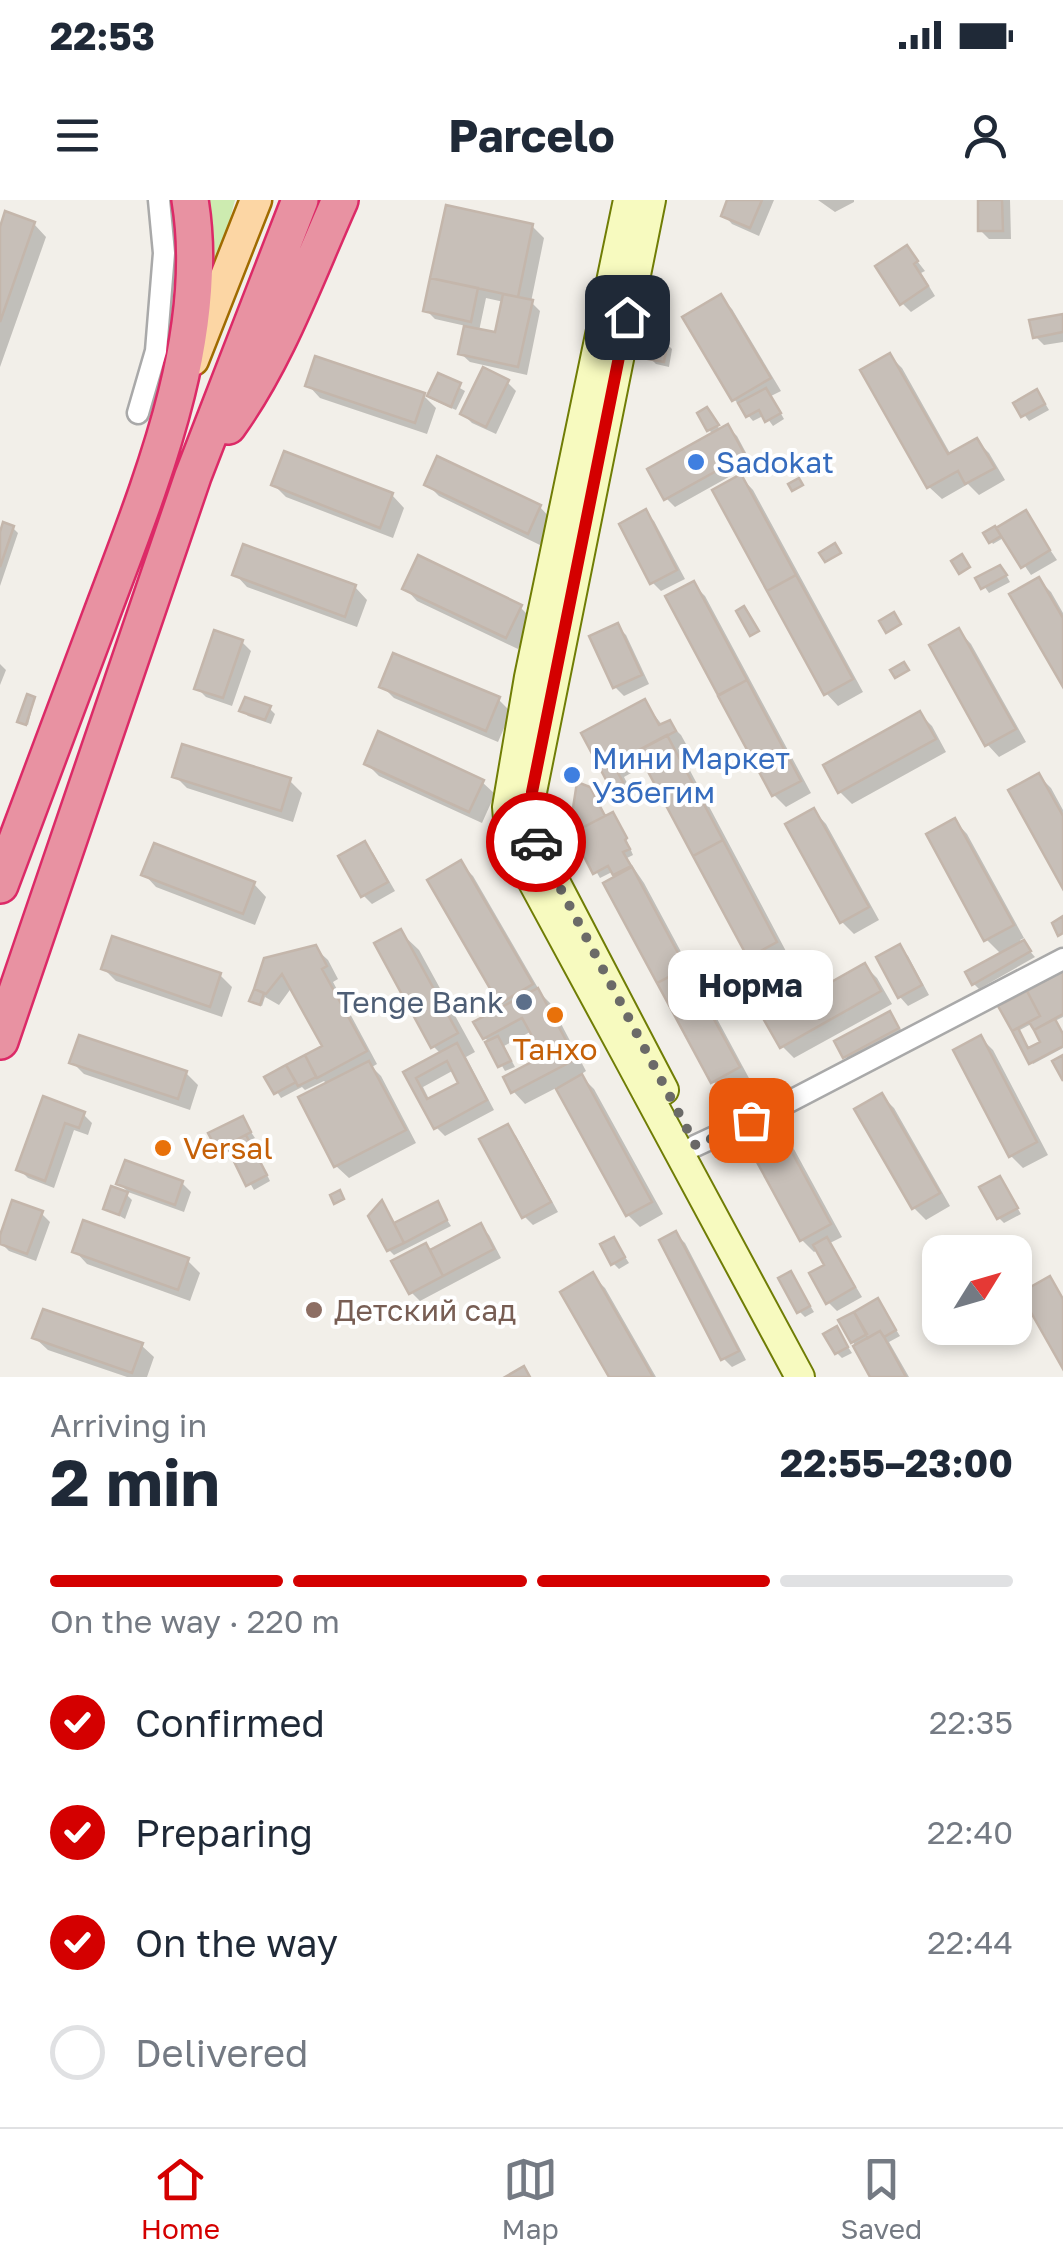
<!DOCTYPE html>
<meta charset="utf-8">
<style>
body{margin:0;font-family:"Golos Text",sans-serif;background:#f2f2f3;color:#1f2937;height:100vh;display:flex;flex-direction:column;font-size:38px;white-space:nowrap}
*{box-sizing:border-box;margin:0}
p{font-size:32px;color:#747a83}
.icon{flex:none;width:55px;height:55px;fill:none;stroke:currentColor;stroke-width:2;stroke-linecap:round;stroke-linejoin:round}
.map{position:relative;height:1177px;overflow:hidden}
.panel{display:flex;flex-direction:column;background:#fff;flex:1}
.panel>*{flex:none}
.needle{width:65px;rotate:53deg}
.fabs{position:absolute;left:922px;top:1035px;display:grid;gap:20px}
.fabs a{display:grid;place-items:center;width:110px;height:110px;border-radius:20px;background:#fff;box-shadow:0 5px 15px #0003;font-size:50px}
.pin{position:absolute;display:grid;place-items:center;width:85px;height:85px;color:#fff;margin:-42px;border-radius:20px;box-shadow:0 5px 15px #0006}
.courier{position:absolute;display:grid;place-items:center;width:100px;height:100px;margin:-50px;border:8px solid #d40000;border-radius:50%;background:#fff;color:#222;box-shadow:0 2px 12px #0007}
.bubble{position:absolute;height:70px;border-radius:20px;background:#fff;box-shadow:0 5px 15px #0003;font-size:32px;font-weight:700;line-height:70px;text-align:center}
.head em{font-style:normal;font-weight:700}
.head div{display:flex;flex-direction:column-reverse}
.head{display:flex;align-items:center;justify-content:space-between;height:170px;padding:0 50px}
h1{font-size:65px;font-weight:700;line-height:75px}
.bar{display:grid;grid-template-columns:repeat(4,1fr);gap:15px 10px;align-content:center;height:120px;padding:0 50px}
.bar i{height:12px;border-radius:8px;background:#e0e1e3}
.bar .selected{background:#d40000}
.bar p{grid-column:span 4}
ol{padding:0 50px;list-style:none}
li{display:flex;align-items:center;gap:30px;height:110px}
li p{margin-inline-start:auto}
li .icon{padding:10px;border-radius:50%;background:#d40000;color:#fff;stroke-width:4}
li:last-child{color:#747a83}
li i{width:55px;height:55px;border:5px solid #e0e1e3;border-radius:50%}
.status{display:flex;justify-content:space-between;align-items:center;height:70px;padding:0 50px;background:#fff;direction:ltr}
.status svg{height:28px;fill:currentColor}
header{display:flex;justify-content:space-between;align-items:center;height:130px;padding:0 50px;background:#fff;font-size:45px;font-weight:700}
.menu{display:flex;justify-content:space-around;align-items:center;height:140px;border-top:2px solid #e0e1e3;background:#fff;font-size:28px;color:#747a83}
.menu a{display:grid;justify-items:center;gap:5px}
.menu .selected{color:#d40000}
.map>svg:first-child{display:block}
</style>
<div class="status"><b>22:53</b><svg viewBox="0 0 49 12"><path d="M0 12V9h3v3zM5 12V6h3v6zM10 12V3h3v9zM15 12V0h3v12zM26 1h20v11H26zM47 4h2v5h-2z"/></svg></div>
<header><svg class="icon" aria-label="menu" viewBox="0 0 24 24"><path d="M4 6h16M4 12h16M4 18h16"/></svg>Parcelo<svg class="icon" aria-label="person" viewBox="0 0 24 24"><circle cx="12" cy="8" r="4"/><path d="M4 21q1-7 8-7t8 7"/></svg></header>
<div class="map">
<svg width="1063" height="1177" viewBox="0 0 1063 1177">
<rect width="100%" height="100%" fill="#f2efe9"/>
<path fill="#cdebb0" d="M204 0H235L208 102Z"/>
<path fill="#0003" fill-rule="evenodd" d="M730 0H774L759 36 732 24 724 15Z
M818 0H854V2L835 12Z
M980 0H1010L1011 39H989L980 30Z
M34 24 46 37 0 167V33Z
M532 26 544 38 531 102 540 111 527 175 470 162 460 153 466 126 435 119 426 110ZM486 98 504 102 497 135 479 131Z
M907 48 925 71 921 73 935 96 911 112 902 103Z
M720 97 732 109 781 191 771 196 784 219 773 226 765 215 753 221 734 199Z
M1063 116V142L1044 145 1035 136Z
M666 143 672 149 669 167 656 164 650 158Z
M890 156 902 168 951 255 977 241 989 253 1005 280 979 295 968 284 942 299 929 287 863 171Z
M439 176 465 191 456 210 429 198Z
M507 182 516 191 496 234 472 223 463 214Z
M308 185 423 195 436 208 427 234 320 198Z
M1042 198 1049 210 1029 221 1016 204Z
M706 210 721 231 728 227 737 236 752 264 675 307 666 298 714 235 709 230Z
M741 277 753 290 863 492 838 506 826 493Z
M427 284 540 307 552 320 540 345 439 296Z
M274 285 392 295 404 308 393 338 286 297Z
M645 312 654 321 685 379 661 391 652 382Z
M1025 313 1057 360 1031 375 1005 337 993 344 987 334Z
M13 328 18 333 0 386V340Z
M1005 373 1010 382 989 393 979 379Z
M235 374 355 387 367 400 357 427 247 387Z
M1039 380 1051 392 1063 413V482Z
M693 384 705 396 811 593 786 607 774 595 668 397Z
M405 388 520 407 532 419 518 449 417 401Z
M617 426 626 435 649 484 624 496 615 487Z
M959 431 971 444 1026 542 999 557 987 544Z
M242 442 251 451 232 506 206 497 197 488Z
M0 464 6 470 0 485Z
M382 486 498 499 511 512 498 542 394 498Z
M34 500 28 525 22 523Z
M644 502 663 526 669 523 681 535 686 544 678 548 788 755 762 769 750 756 647 564 624 577 633 595 625 599 613 587 585 534Z
M269 508 275 514 271 524 248 516 242 510Z
M920 514 932 526 946 552 852 604 840 592Z
M367 564 482 582 495 594 482 623 379 576Z
M175 576 290 581 302 593 293 622 187 588Z
M1039 576 1051 588 1063 610V683Z
M588 589 607 618 613 615 618 620 633 655 627 658 644 683 750 880 725 893 713 881 619 677 614 671 600 678 575 635Z
M814 611 826 624 879 720 854 734 842 722Z
M955 621 967 634 1024 738 1020 740 1035 757 979 789 974 784 1002 755 986 739Z
M364 644 373 653 395 691 372 704 363 695Z
M461 664 473 676 542 795 550 803 586 871 580 875 594 889 663 1014 640 1027 628 1015 558 887 525 904 513 891 546 857 532 831 504 846 515 867 505 871 485 837 506 808 501 803Z
M144 674 254 684 266 697 255 725 156 687Z
M400 732 419 750 475 852 466 857 494 910 445 936 436 927 407 873 441 854 433 846ZM454 870 462 884 430 901 423 887Z
M899 747 908 756 929 795 908 806 900 797Z
M315 748 328 760 338 779 333 782 377 864 372 867 381 876 416 943 349 978 336 966 328 885 324 881 305 890 302 887 281 898 268 878 326 847 292 787 279 805 265 797 262 806 254 803 266 760Z
M865 766 877 778 892 804 794 858 782 846Z
M104 769 220 775 232 787 222 817 116 781Z
M1063 774V817L1055 821 1063 836V848L1033 864 1002 807ZM1033 823 1043 843 1029 850 1018 831Z
M890 814 906 837 854 865 845 856Z
M981 838 993 850 1048 955 1023 968 1011 956Z
M72 862 186 873 198 885 190 910 84 874Z
M882 896 894 908 950 1006 926 1020 914 1008Z
M44 900 83 914 92 923 88 935 74 930 54 988 28 978 19 969Z
M242 919 255 938 250 940 270 981 254 990 231 950 224 954 219 948Z
M507 927 516 936 558 1012 533 1025 524 1016Z
M777 928 789 940 842 1037 830 1043 862 1097 837 1111 828 1102V1066L818 1050 814 1052 802 1040Z
M1000 979 1021 1014 1004 1023 999 1018Z
M119 983H182L191 992 184 1012 128 992Z
M126 994 132 1000 125 1019 106 1008Z
M382 1003 396 1025 437 1004 451 1026 394 1055 389 1050Z
M41 1013 50 1022 36 1061 9 1051 0 1042Z
M85 1024 188 1061 200 1073 190 1101 87 1064 75 1051Z
M480 1026 489 1035 501 1058 420 1101 411 1092 426 1046 432 1052Z
M676 1034 685 1043 746 1160 732 1167 723 1158Z
M614 1040 629 1063 619 1069 613 1063Z
M791 1074 814 1112 805 1117 799 1111Z
M592 1075 605 1088 656 1177H612Z
M878 1101 900 1136 889 1142 909 1177H873L853 1142Z
M836 1129 852 1153 842 1158 837 1153Z
M35 1138 141 1145 154 1157 147 1177H127L48 1150Z"/>
<path fill="#c7bfb8" stroke="#c4b6ab" stroke-width="2.5" fill-rule="evenodd" d="M727 0H762L750 28 721 16Z
M978 0H1002L1003 31H978Z
M446 5 533 24 518 97 430 78Z
M5 11 35 22 0 122V27Z
M907 45 918 61 914 64 928 86 900 105 875 66Z
M430 78 478 88 471 122 423 111Z
M503 94 533 100 518 167 458 154 464 126 495 132Z
M721 94 771 178 732 201 682 117Z
M1063 114V132L1033 138 1029 120Z
M652 138 668 141 664 162 648 159Z
M890 153 948 254 977 238 995 268 965 284 958 271 927 288 860 170Z
M315 156 425 193 415 223 305 186Z
M483 167 509 180 486 227 460 214Z
M438 173 461 183 451 207 427 196Z
M766 188 781 213 765 222 759 210 746 217 738 203Z
M1037 189 1045 204 1021 217 1013 203Z
M707 207 719 225 707 231 697 213Z
M728 224 745 255 664 300 647 269Z
M284 251 393 293 380 328 271 285Z
M437 256 541 305 528 334 424 285Z
M741 274 796 375 767 391 712 290Z
M799 278 803 285 792 291 788 284Z
M646 309 677 370 650 384 619 324Z
M1026 310 1050 350 1021 368 996 328Z
M3 322 14 326 0 367V332Z
M995 326 1001 336 989 343 983 333Z
M835 343 841 353 825 362 819 353Z
M243 344 356 385 345 417 232 375Z
M962 354 970 367 959 374 951 361Z
M418 355 522 405 506 438 402 389Z
M1000 365 1007 375 981 389 975 378Z
M796 375 853 479 824 495 767 391Z
M1039 377 1063 418V487L1009 394Z
M694 381 747 480 718 495 665 396Z
M744 406 759 431 750 436 736 411Z
M894 412 901 424 886 433 879 421Z
M618 423 642 475 613 488 589 436Z
M959 428 1016 529 985 546 929 445Z
M214 430 243 440 223 498 194 489Z
M393 453 500 497 486 531 379 487Z
M904 462 909 470 895 478 890 470Z
M747 480 801 581 772 596 718 496Z
M27 494 35 497 26 525 17 522Z
M245 497 271 506 265 520 239 511Z
M645 499 659 525 670 520 676 531 613 564 623 582 611 589 581 533Z
M920 511 936 539 838 593 823 565Z
M378 531 484 580 469 612 364 564Z
M667 535 723 640 693 656 637 551Z
M182 544 291 578 281 611 172 577Z
M1039 573 1063 616V689L1008 590Z
M577 582 590 587 605 616 576 631 571 621Z
M814 608 869 707 840 723 785 624Z
M613 612 627 638 625 640 630 649 623 652 631 666 613 675 608 666 593 674 572 633Z
M955 618 1014 725 984 741 926 634Z
M723 640 777 742 748 758 693 656Z
M365 641 388 682 361 697 338 656Z
M154 643 255 682 243 714 141 675Z
M461 660 533 784 499 804 427 680Z
M632 667 686 768 657 783 603 683Z
M1063 716V733L1058 736 1052 723Z
M401 729 458 833 431 848 374 743Z
M112 736 221 773 210 807 101 769Z
M1024 740 1031 751 972 785 965 772Z
M900 744 922 785 898 798 876 757Z
M316 745 327 766 322 769 367 851 317 878 305 855 322 846 282 774 266 794 254 789 264 758Z
M865 763 881 791 780 848 764 820Z
M686 768 740 867 711 883 657 783Z
M1063 771V814L1034 830 1029 822 1040 816 1027 791Z
M538 788 576 859 511 893 503 877 543 856 522 818 483 839 473 822Z
M254 789 264 793 260 805 249 801Z
M1027 791 1040 816 1012 831 998 806Z
M890 811 899 828 843 858 834 841Z
M1055 819 1063 834V846L1029 864 1012 831 1018 828 1028 848 1040 842 1034 830Z
M79 835 187 871 178 899 69 863Z
M981 835 1037 942 1009 957 953 850Z
M498 836 511 861 498 867 485 842Z
M457 843 487 900 434 929 403 872ZM447 861 458 883 427 899 416 878Z
M305 855 316 877 298 886 286 865Z
M1063 855V881L1052 861Z
M369 861 406 930 334 967 298 897Z
M286 865 296 882 274 894 264 877Z
M582 874 652 1002 626 1016 556 889Z
M882 893 940 993 912 1009 854 909Z
M43 896 85 912 79 928 65 923 45 981 16 970Z
M243 916 251 932 217 950 208 933Z
M508 924 551 1002 522 1018 479 939Z
M777 925 831 1024 800 1041 746 942Z
M246 935 267 975 246 986 226 945Z
M125 960 183 981 175 1005 116 984Z
M1000 976 1018 1008 997 1019 979 987Z
M111 986 128 992 119 1015 103 1009Z
M340 990 344 999 334 1004 330 995Z
M12 1000 43 1011 27 1054 0 1044V1035Z
M382 1000 404 1043 387 1051 368 1016Z
M438 1001 447 1020 404 1043 394 1023Z
M83 1020 189 1058 178 1090 72 1052Z
M481 1023 494 1049 443 1076 430 1050Z
M676 1031 739 1151 721 1160 659 1040Z
M614 1037 625 1057 611 1065 600 1044Z
M827 1037 855 1087 826 1104 809 1073 824 1065 813 1045Z
M426 1043 443 1076 409 1094 391 1061Z
M791 1071 810 1106 797 1113 778 1078Z
M593 1072 653 1177H609L560 1092Z
M1050 1076 1063 1099V1169L1020 1093Z
M878 1098 896 1130 884 1137 880 1131 868 1138 854 1112Z
M43 1109 143 1143 132 1173 32 1138Z
M854 1112 867 1134 851 1143 838 1120Z
M837 1126 848 1147 835 1154 823 1134Z
M880 1131 884 1137 906 1177H870L853 1146Z
M524 1166 530 1177H505Z"/>
<g fill="none" stroke-linecap="round" stroke-linejoin="round">
<g stroke="#a9a9a9" stroke-width="25">
<path id="street" d="M138 213 156 151 164 53 159 0
M695 946 779 907 1063 759"/>
</g>
<g stroke="#707d05" stroke-width="32">
<path id="secondary" d="M628 0 529 477 507 607 509 631 516 651C611 826 706 1002 800 1177
M651 0 532 592 531 618 536 645 664 890"/>
</g>
<g stroke="#a06b00" stroke-width="35">
<path id="primary" d="M193 160 256 0"/>
</g>
<g stroke="#dc2a67" stroke-width="40">
<path id="highway" d="M228 226C277 158 306 76 340 0
M0 685C33 597 66 509 99 421 147 292 213 139 190 0
M0 841 193 276 300 0"/>
</g>
<use href="#street" stroke="#fff" stroke-width="20"/>
<use href="#secondary" stroke="#f7fabf" stroke-width="28"/>
<use href="#primary" stroke="#fcd6a4" stroke-width="30"/>
<use href="#highway" stroke="#e892a2" stroke-width="35"/>
</g>
<g fill="none" stroke-linecap="round" stroke-linejoin="round">
<path stroke="#6b6a68" stroke-width="10" stroke-dasharray="0 18" d="M536 642 696 946 751 920"/>
<path stroke="#d40000" stroke-width="12" d="M536 642 531 618 532 592 627 117"/>
</g>
<g fill="#3f7fe0" stroke="#fff" stroke-width="4">
<circle cx="696" cy="262" r="10"/>
<circle cx="572" cy="575" r="10"/>
</g>
<circle fill="#5c6f8a" stroke="#fff" stroke-width="4" cx="524" cy="802" r="10"/>
<g fill="#e8710a" stroke="#fff" stroke-width="4">
<circle cx="555" cy="815" r="10"/>
<circle cx="163" cy="948" r="10"/>
</g>
<circle fill="#8d6e63" stroke="#fff" stroke-width="4" cx="314" cy="1110" r="10"/>
<g text-anchor="middle" dominant-baseline="central" stroke-width="8" stroke-linejoin="round" paint-order="stroke">
<g font-size="30" fill="#366cbe" stroke="#fff" text-anchor="start">
<text x="716" y="262">Sadokat</text>
<text x="592" y="558">Мини Маркет<tspan x="592" dy="34">Узбегим</tspan></text>
</g>
<g font-size="30" fill="#4e5e75" stroke="#fff" text-anchor="end">
<text x="504" y="802">Tenge Bank</text>
</g>
<g font-size="30" fill="#c56008" stroke="#fff">
<text x="555" y="849">Танхо</text>
<text x="183" y="948" text-anchor="start">Versal</text>
</g>
<g font-size="30" fill="#785e54" stroke="#fff" text-anchor="start">
<text x="334" y="1110">Детский сад</text>
</g>
</g>
</svg>
<div class="fabs">
<a><svg class="needle" viewBox="-14 -14 28 28"><path d="M0-13l5 13h-10z" fill="#e53935"/><path d="M0 13l5-13h-10z" fill="#747a83"/></svg></a>
</div>
<div class="pin" style="left:751px;top:920px;background:#ea580c"><svg class="icon" aria-label="bag" viewBox="0 0 24 24"><path d="M5 8h14l-1 12H6zM9 8a3 3 0 0 1 6 0"/></svg></div>
<div class="pin" style="left:627px;top:117px;background:#1f2937"><svg class="icon" aria-label="home" viewBox="0 0 24 24"><path d="M3 11l9-7 9 7M6 9v11h12V9"/></svg></div>
<div class="courier" style="left:536px;top:642px"><svg class="icon" aria-label="car" viewBox="0 0 24 24"><path d="M5 17H2v-5l4-1 3-4h7l3 4 3 1v5h-3M9 17h6M6 11h13"/><circle cx="7" cy="17" r="2"/><circle cx="17" cy="17" r="2"/></svg></div>
<div class="bubble" style="left:668px;top:750px;width:165px">Норма</div>
</div>
<section class="panel">
<div class="head"><div><h1>2 min</h1><p>Arriving in</p></div><em>22:55–23:00</em></div>
<div class="bar"><i class="selected"></i><i class="selected"></i><i class="selected"></i><i></i><p>On the way · 220 m</p></div>
<ol>
<li><svg class="icon" aria-label="check" viewBox="0 0 24 24"><path d="M5 12l5 5 9-10"/></svg>Confirmed<p>22:35</p></li>
<li><svg class="icon" aria-label="check" viewBox="0 0 24 24"><path d="M5 12l5 5 9-10"/></svg>Preparing<p>22:40</p></li>
<li><svg class="icon" aria-label="check" viewBox="0 0 24 24"><path d="M5 12l5 5 9-10"/></svg>On the way<p>22:44</p></li>
<li><i></i>Delivered</li>
</ol>
</section>
<nav class="menu">
<a class="selected"><svg class="icon" aria-label="home" viewBox="0 0 24 24"><path d="M3 11l9-7 9 7M6 9v11h12V9"/></svg>Home</a>
<a><svg class="icon" aria-label="map" viewBox="0 0 24 24"><path d="M3 6l6-2 6 2 6-2v14l-6 2-6-2-6 2zM9 4v14M15 6v14"/></svg>Map</a>
<a><svg class="icon" aria-label="saved" viewBox="0 0 24 24"><path d="M7 4h10v16l-5-4-5 4z"/></svg>Saved</a>
</nav>
